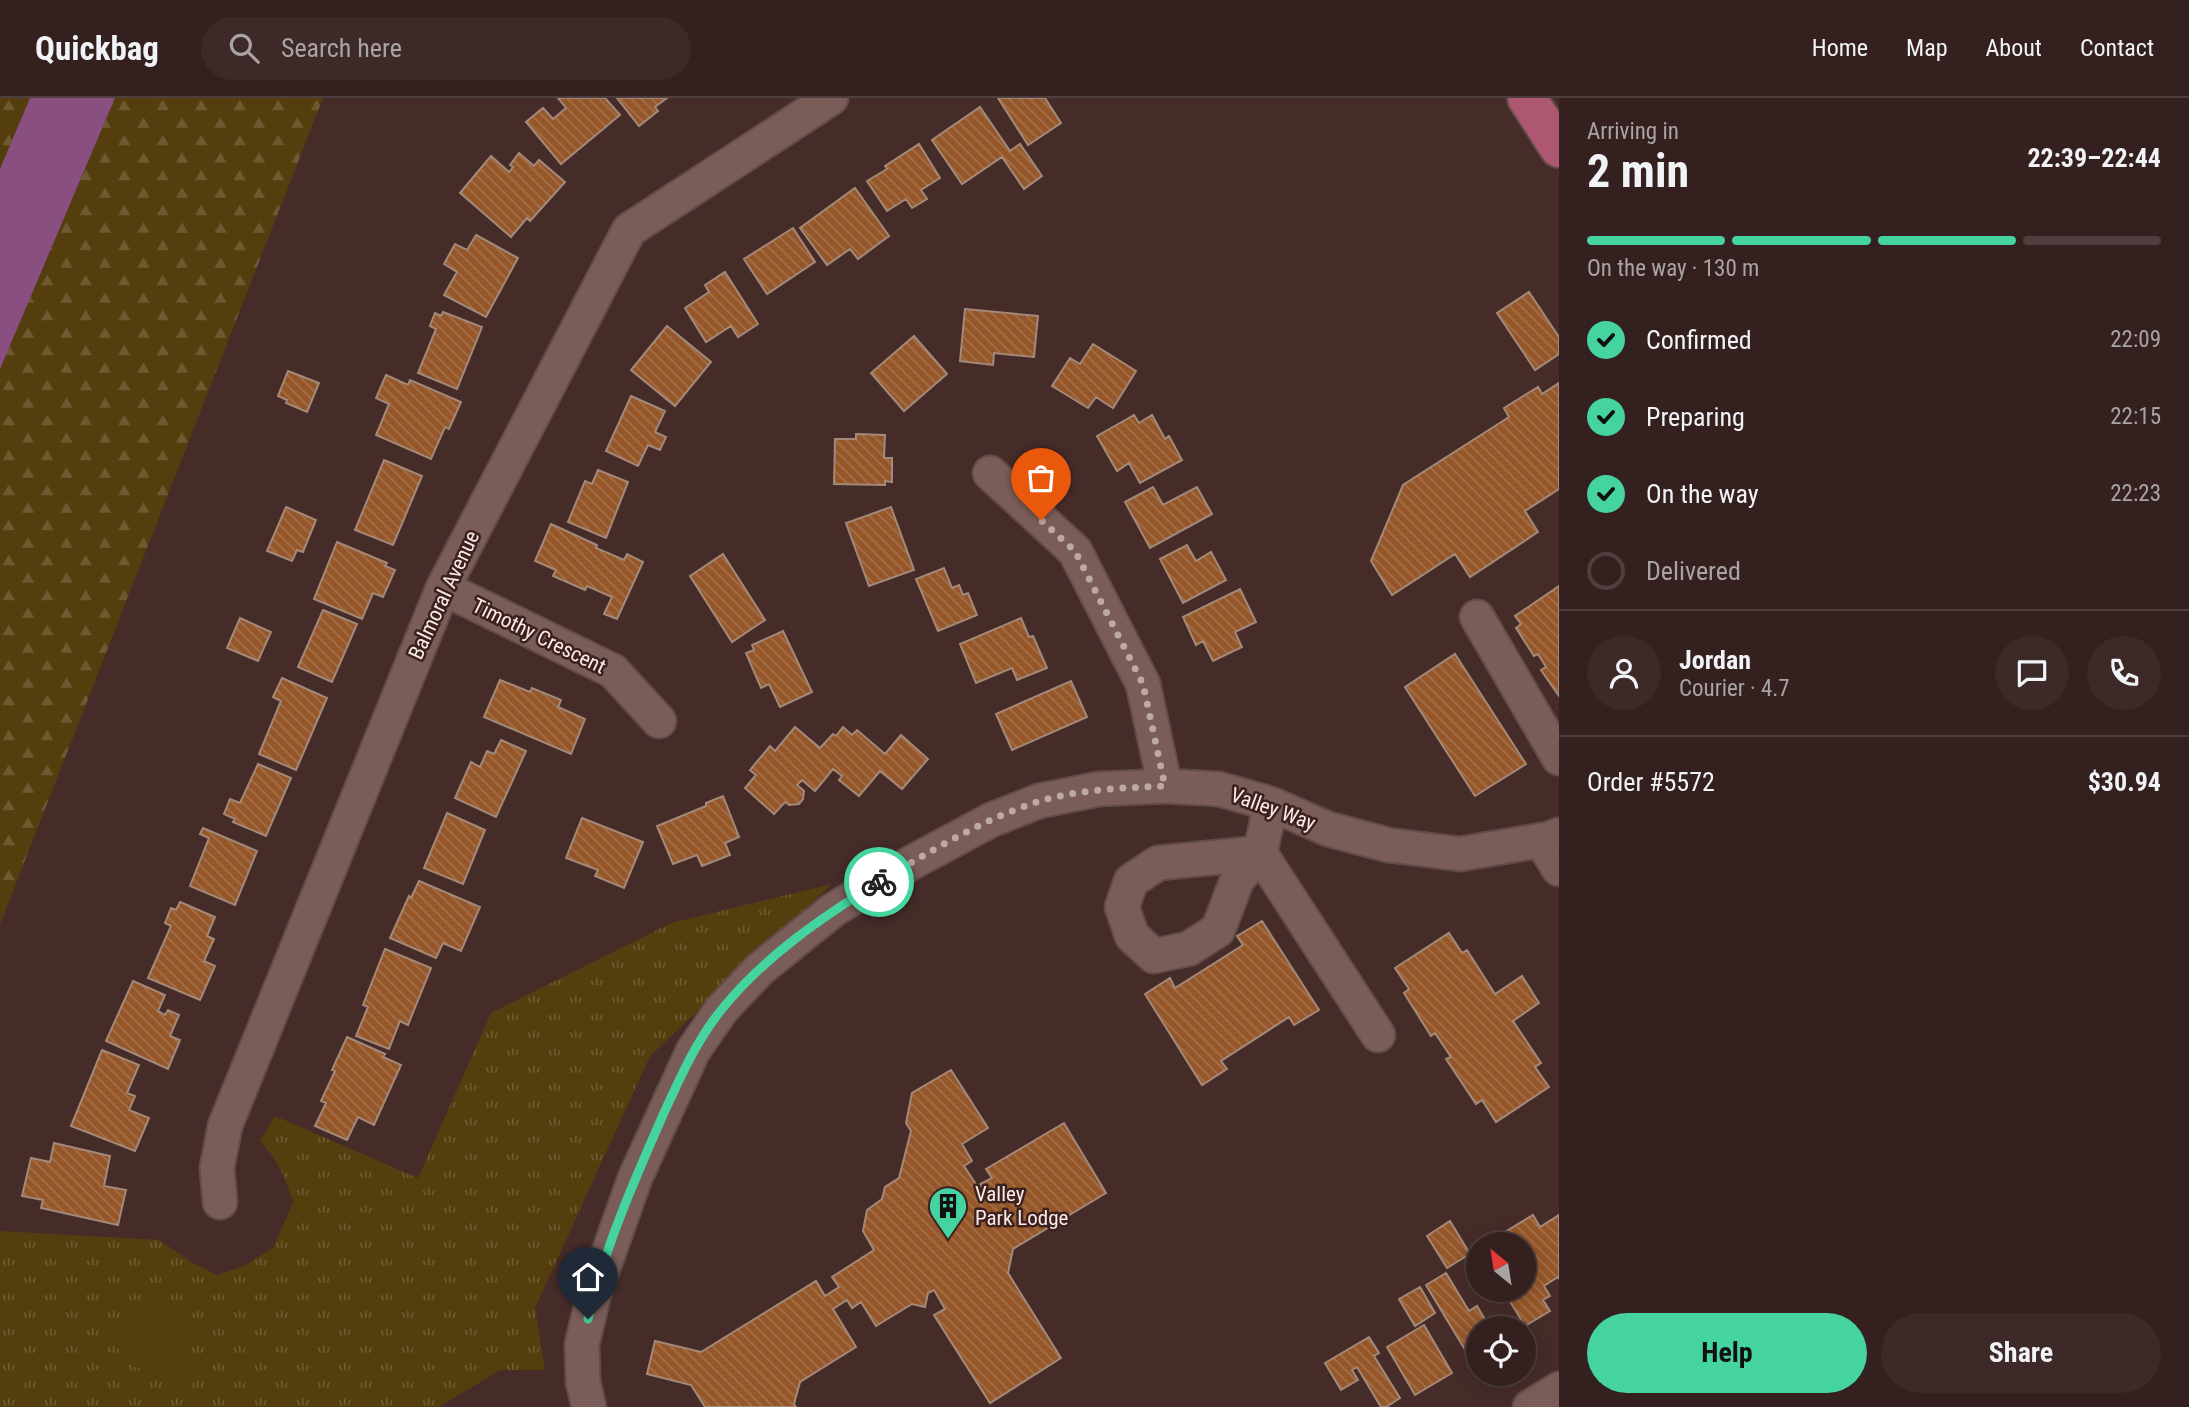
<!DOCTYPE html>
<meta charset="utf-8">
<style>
body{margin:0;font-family:"Roboto Condensed",sans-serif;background:#3c2928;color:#f1f3f6;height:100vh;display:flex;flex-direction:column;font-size:26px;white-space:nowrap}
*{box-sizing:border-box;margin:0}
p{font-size:23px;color:#a9a3a4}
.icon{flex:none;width:38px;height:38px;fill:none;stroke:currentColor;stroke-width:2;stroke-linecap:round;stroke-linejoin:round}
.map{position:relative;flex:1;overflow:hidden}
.sheet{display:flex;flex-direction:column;background:#34211f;width:630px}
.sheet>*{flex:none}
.needle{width:46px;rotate:330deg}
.fabs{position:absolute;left:1466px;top:1134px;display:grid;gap:14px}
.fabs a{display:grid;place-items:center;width:70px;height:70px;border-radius:50%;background:#34211f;box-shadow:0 4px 18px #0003,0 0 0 2px #4e3e3d;font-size:35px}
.pin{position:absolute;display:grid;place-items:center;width:60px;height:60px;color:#fff;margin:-72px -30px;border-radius:50% 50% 50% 0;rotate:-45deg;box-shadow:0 0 7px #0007}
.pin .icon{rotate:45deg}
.courier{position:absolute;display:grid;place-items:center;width:70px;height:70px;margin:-35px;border:5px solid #45d49f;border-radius:50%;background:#fff;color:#222;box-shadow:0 2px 9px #0007}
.overview em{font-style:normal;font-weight:700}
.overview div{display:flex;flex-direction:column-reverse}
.overview{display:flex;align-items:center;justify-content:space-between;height:119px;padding:0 28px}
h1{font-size:46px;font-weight:700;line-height:52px}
.bar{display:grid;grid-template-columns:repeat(4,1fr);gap:10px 7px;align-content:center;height:84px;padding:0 28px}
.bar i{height:9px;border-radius:5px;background:#4e3e3d}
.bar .active{background:#45d49f}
.bar p{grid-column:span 4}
.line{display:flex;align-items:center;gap:18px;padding:0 28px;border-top:2px solid #4e3e3d}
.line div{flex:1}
.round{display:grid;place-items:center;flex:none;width:74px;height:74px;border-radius:37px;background:#3c2928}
ol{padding:0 28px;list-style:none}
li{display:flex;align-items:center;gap:21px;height:77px}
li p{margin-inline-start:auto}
li .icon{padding:7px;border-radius:50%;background:#45d49f;color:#111;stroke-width:4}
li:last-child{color:#a9a3a4}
li i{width:38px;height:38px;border:4px solid #4e3e3d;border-radius:50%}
.primary-button{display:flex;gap:14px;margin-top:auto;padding:14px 28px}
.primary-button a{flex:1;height:80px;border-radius:42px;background:#45d49f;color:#111;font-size:28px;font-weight:700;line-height:80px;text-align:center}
.primary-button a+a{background:#3c2928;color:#f1f3f6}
header{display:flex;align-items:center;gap:42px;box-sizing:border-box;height:98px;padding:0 35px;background:#34211f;border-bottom:2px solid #4e3e3d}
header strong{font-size:33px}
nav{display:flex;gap:38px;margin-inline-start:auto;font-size:24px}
.search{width:490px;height:63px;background:#3c2928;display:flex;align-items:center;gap:18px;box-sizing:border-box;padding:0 24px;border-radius:38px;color:#a9a3a4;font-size:26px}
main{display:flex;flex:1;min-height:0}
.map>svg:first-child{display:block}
</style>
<header>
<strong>Quickbag</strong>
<div class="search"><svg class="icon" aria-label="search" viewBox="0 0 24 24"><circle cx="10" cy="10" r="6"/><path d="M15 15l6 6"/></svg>Search here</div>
<nav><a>Home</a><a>Map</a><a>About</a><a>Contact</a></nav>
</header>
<main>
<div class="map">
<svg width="1559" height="1309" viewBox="0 0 1559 1309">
<defs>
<pattern id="forest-firs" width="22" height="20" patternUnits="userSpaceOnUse" patternTransform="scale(1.75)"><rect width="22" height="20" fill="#553e0d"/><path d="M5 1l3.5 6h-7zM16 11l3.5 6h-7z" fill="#6e5a30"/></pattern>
<pattern id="park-tufts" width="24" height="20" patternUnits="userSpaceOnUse" patternTransform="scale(1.75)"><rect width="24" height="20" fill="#553e0d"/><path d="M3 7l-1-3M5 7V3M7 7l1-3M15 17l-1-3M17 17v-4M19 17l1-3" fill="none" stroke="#6e5a30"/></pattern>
<pattern id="building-back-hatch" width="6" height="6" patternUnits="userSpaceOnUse" patternTransform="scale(1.75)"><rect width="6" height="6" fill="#955729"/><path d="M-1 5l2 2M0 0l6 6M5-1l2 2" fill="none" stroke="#a56f48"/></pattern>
</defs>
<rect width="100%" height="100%" fill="#462c29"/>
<path fill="url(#forest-firs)" d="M0 0H33L0 77Z
M115 0H323L0 826V271Z"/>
<path fill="url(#park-tufts)" d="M832 786 650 958 535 1210 545 1272H500L439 1309H0V1133L159 1142 193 1165 217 1177 244 1168 274 1149 293 1104C286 1080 278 1062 260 1043L275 1018 418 1080 491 915 671 825Z"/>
<path fill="#553e0d" d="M194 1201 187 1273C174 1272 143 1274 133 1268 110 1256 114 1221 135 1209 150 1200 176 1203 194 1201Z"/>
<path fill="#894f80" d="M30 0H115L0 271V71Z"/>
<path fill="url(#building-back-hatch)" stroke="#a38979" stroke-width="2" d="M558 0H605L620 17 561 66 526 24 543 10 553 21 566 10Z
M617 0H667L655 9 658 13 639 28Z
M998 0H1045L1061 25 1028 47Z
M980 9 1010 53 1020 46 1042 78 1024 91 1002 59 962 86 932 42Z
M919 46 940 80 921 92 927 101 912 110 906 101 887 113 867 83 887 71 885 68Z
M519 55 534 68 539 62 565 84 530 123 527 120 511 139 460 95 491 58 509 74 513 69 510 67Z
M855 90 889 138 858 161 850 151 827 167 800 130Z
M793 130 815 164 767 196 744 161Z
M476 137 518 160 486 219 444 197 457 174 444 166 455 146 467 152Z
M725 174 758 226 738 239 731 228 706 244 685 210 709 194 705 187Z
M1529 194 1559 239V256L1535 272 1497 215Z
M965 211 1038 218 1034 259 994 255 993 267 960 263Z
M443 214 482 229 457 291 418 275 436 231 430 228 435 215 441 218Z
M667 228 711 264 675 308 631 272Z
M914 238 947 276 904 313 871 275Z
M1093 246 1136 273 1113 310 1096 299 1088 310 1052 288 1070 260 1080 266Z
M288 273 319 285 307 314 286 305 287 302 278 298Z
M386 277 408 287 410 282 461 304 449 331 445 329 431 361 376 337 389 306 376 300Z
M1559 285V391L1525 413 1538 434 1470 479 1455 456 1392 497 1371 463 1403 387 1509 319 1504 310 1538 289 1542 296Z
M631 298 665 313 655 334 666 339 660 352 648 347 638 368 606 353Z
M1134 317 1139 325 1152 317 1165 341 1169 338 1182 362 1140 385 1129 365 1117 373 1097 338Z
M856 336 885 337 884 360H892V384L885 383V387L834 386 835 341H856Z
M384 362 422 378 393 447 355 432Z
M598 372 628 384 606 440 568 424 585 383 592 386Z
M1153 389 1163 407 1197 389 1212 416 1150 450 1125 404Z
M286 409 316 422 303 454 297 452 292 463 267 453Z
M891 409 914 472 869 488 846 425Z
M551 426 597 447 596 450 624 462 627 456 643 464 617 521 604 516 612 499 587 488 585 492 553 478 556 472 535 463Z
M337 444 387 465 385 468 395 472 383 499 373 495 362 521 314 501Z
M1187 447 1196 463 1211 454 1226 482 1183 505 1160 461Z
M723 456 765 522 732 544 690 478Z
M944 470 952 490 959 487 963 497 968 495 977 517 938 533 916 481Z
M1559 488V598L1541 572 1546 569 1538 556 1534 558 1516 530 1521 526 1515 518Z
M1240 491 1256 524 1235 534 1242 549 1213 563 1203 543 1196 547 1183 519Z
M323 512 357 526 332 584 298 569Z
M240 520 271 534 258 563 227 550Z
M1021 520 1029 539 1033 538 1047 570 1017 582 1012 570 976 585 960 546Z
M783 533 812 594 780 609 769 586 761 590 746 555 754 552 752 547Z
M1455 556 1526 666 1475 698 1405 589Z
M282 580 327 600 296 672 259 656 281 603 273 599Z
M500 582 530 594 532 590 561 602 558 609 585 621 571 656 484 619Z
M1071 583 1087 619 1012 652 996 616Z
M795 629 820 650 833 636 836 638 843 629 852 637 857 632 885 656 901 637 928 661 902 691 880 673 859 698 839 682 842 678 833 671 815 693 802 682 797 687 804 693 803 701 799 706 789 707 785 704 774 716 745 690 756 677 750 672 770 648 775 653Z
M501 642 526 653 496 719 455 700 471 664 480 669 487 653 494 656Z
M258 666 291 680 266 738 233 724 235 721 224 716 230 701 240 705Z
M723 698 739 739 725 745 730 757 702 768 697 757 673 766 657 728 706 708V705Z
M447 715 485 732 463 786 424 770Z
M582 720 643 744 624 790 595 778 598 772 566 760Z
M203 730 257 753 235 807 190 788 209 740 200 736Z
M419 783 480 809 461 853 443 845 436 860 390 840 409 798 411 800Z
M180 804 215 819 207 838 214 841 204 863 215 868 200 902 148 880 171 828 165 825 171 810 176 812Z
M1262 823 1319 912 1294 927 1289 919 1221 963 1227 971 1202 987 1145 896 1170 880 1175 890 1243 847 1237 838Z
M1449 835 1462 855 1467 852 1495 896 1522 878 1539 905 1513 923 1541 965 1535 969 1549 989 1496 1024 1482 1002 1476 1006 1446 961 1451 959 1435 935 1431 938 1404 895 1409 891 1395 870Z
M385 851 431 870 408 927 400 923 389 951 356 938 368 909 363 907Z
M133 883 165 897 158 913 165 917 168 912 179 917 170 938 180 942 168 971 106 943Z
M347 939 385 956 383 959 401 967 374 1027 358 1019 347 1042 315 1028 326 1005 321 1003 335 973 332 972Z
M102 952 139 967 127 995 135 998 129 1012 149 1020 135 1053 71 1028Z
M951 972 988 1030 962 1046 972 1063 964 1068 977 1088 992 1080 986 1071 1064 1025 1106 1095 1013 1151 1008 1175 1061 1260 990 1305 934 1217 945 1211 934 1192 928 1195 925 1209 912 1206 876 1228 861 1204 852 1210 847 1202 833 1211 856 1249 800 1284 794 1306 796 1309H705L691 1287 647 1276 655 1243 701 1254 816 1183 825 1198 839 1189 832 1179 874 1152 863 1133 867 1112 882 1101 885 1089 899 1080 911 1033 906 1025 912 995Z
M54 1045 110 1058 104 1088 126 1092 118 1127 41 1110 43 1102 22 1098 31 1060 50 1064Z
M1533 1117 1540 1129 1559 1117V1181L1558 1179 1544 1188 1550 1198 1543 1202 1550 1213 1525 1228 1503 1192H1524V1146H1506L1500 1137Z
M1450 1123 1470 1156 1447 1170 1427 1138Z
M1446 1175 1469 1213 1477 1208 1490 1230H1479V1275L1426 1187Z
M1420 1189 1435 1215 1415 1228 1399 1201Z
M1424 1227 1452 1275 1415 1297 1387 1249Z
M1369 1239 1379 1255 1374 1258 1400 1300 1386 1309H1381L1357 1269 1352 1272 1358 1282 1341 1292 1325 1265Z"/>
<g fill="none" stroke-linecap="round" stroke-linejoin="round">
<g stroke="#614c49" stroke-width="37">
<path id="minor" d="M990 375 1075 453 1143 586 1165 688
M443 490 613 573 659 623
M1477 519 1559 660
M1271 706 1260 755 1378 937
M1541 742 1559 771
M1260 755 1237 782 1218 832 1188 851 1154 858 1132 838 1122 809 1131 783 1158 765Z
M220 1104 217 1070 225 1028 443 490 629 132 831 0
M589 1309 583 1284 582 1246 594 1196 635 1080 693 953 722 911 760 871 833 812 909 766 991 722 1039 703 1099 691 1165 688 1219 691 1271 706 1328 731 1388 747 1460 756 1549 741 1559 737
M1530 1309 1559 1291"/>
</g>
<g stroke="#614c49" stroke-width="42">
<path id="major" d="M1527 0 1559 50"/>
</g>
<use href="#minor" stroke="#7a5c58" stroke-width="33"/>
<use href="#major" stroke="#ad5771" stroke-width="38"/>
</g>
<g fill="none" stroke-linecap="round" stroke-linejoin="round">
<path stroke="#bca8a4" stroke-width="7" stroke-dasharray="0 12.6" d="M879 784C929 754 981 722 1037 704 1078 691 1123 690 1165 688L1143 586 1075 453 1041 422"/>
<path stroke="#45d49f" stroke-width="9" d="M588 1221C604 1151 634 1083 663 1017 680 980 696 943 722 911 764 859 822 819 879 784"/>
</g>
<defs>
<g id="building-pin" transform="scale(2.0125)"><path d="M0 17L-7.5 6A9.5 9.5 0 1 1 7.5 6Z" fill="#45d49f" stroke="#3b221f"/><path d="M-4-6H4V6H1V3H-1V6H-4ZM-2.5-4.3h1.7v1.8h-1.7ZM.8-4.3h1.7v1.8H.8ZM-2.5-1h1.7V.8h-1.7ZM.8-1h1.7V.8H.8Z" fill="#111"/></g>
</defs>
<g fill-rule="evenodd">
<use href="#building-pin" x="948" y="1108"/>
</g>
<g text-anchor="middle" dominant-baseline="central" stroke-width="5" stroke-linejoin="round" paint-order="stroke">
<g font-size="21" fill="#fceae7" stroke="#3b221f">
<text transform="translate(444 497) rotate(-65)">Balmoral Avenue</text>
<text transform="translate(539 538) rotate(26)">Timothy Crescent</text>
<text transform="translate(1273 711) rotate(20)">Valley Way</text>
</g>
<g font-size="21" fill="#fceae7" stroke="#3b221f" text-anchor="start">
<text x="975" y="1096">Valley<tspan x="975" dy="24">Park Lodge</tspan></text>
</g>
</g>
</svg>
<div class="fabs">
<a><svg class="needle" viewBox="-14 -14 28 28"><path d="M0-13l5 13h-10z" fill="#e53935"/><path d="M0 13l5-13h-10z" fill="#a9a3a4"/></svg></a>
<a><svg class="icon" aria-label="locate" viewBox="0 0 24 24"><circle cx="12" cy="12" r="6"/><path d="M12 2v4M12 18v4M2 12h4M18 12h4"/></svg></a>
</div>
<div class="pin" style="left:1041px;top:422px;background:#ea580c"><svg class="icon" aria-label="bag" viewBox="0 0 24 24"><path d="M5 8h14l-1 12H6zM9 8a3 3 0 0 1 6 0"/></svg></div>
<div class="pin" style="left:588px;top:1221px;background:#1f2937"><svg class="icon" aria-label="home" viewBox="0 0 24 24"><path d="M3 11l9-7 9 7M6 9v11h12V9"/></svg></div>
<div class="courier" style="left:879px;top:784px"><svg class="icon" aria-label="bike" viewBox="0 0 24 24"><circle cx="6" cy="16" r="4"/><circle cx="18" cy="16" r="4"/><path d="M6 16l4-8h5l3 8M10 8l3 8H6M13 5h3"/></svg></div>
</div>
<section class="sheet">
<div class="overview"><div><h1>2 min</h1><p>Arriving in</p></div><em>22:39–22:44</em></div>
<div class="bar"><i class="active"></i><i class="active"></i><i class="active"></i><i></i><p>On the way · 130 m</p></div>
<ol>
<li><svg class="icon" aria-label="check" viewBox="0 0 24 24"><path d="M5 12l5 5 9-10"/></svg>Confirmed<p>22:09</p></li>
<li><svg class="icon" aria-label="check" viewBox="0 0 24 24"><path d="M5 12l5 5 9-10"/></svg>Preparing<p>22:15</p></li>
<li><svg class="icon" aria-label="check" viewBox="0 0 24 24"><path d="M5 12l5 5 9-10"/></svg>On the way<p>22:23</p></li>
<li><i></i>Delivered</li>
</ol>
<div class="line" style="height:126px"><a class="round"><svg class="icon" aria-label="person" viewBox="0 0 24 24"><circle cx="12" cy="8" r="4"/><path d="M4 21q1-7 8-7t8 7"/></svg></a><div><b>Jordan</b><p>Courier · 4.7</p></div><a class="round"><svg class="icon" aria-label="chat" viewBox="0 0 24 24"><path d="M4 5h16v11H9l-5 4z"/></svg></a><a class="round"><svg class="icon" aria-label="phone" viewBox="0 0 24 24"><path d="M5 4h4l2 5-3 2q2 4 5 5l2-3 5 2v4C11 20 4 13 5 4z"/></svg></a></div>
<div class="line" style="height:91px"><div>Order #5572</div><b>$30.94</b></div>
<div class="primary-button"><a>Help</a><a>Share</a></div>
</section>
</main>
